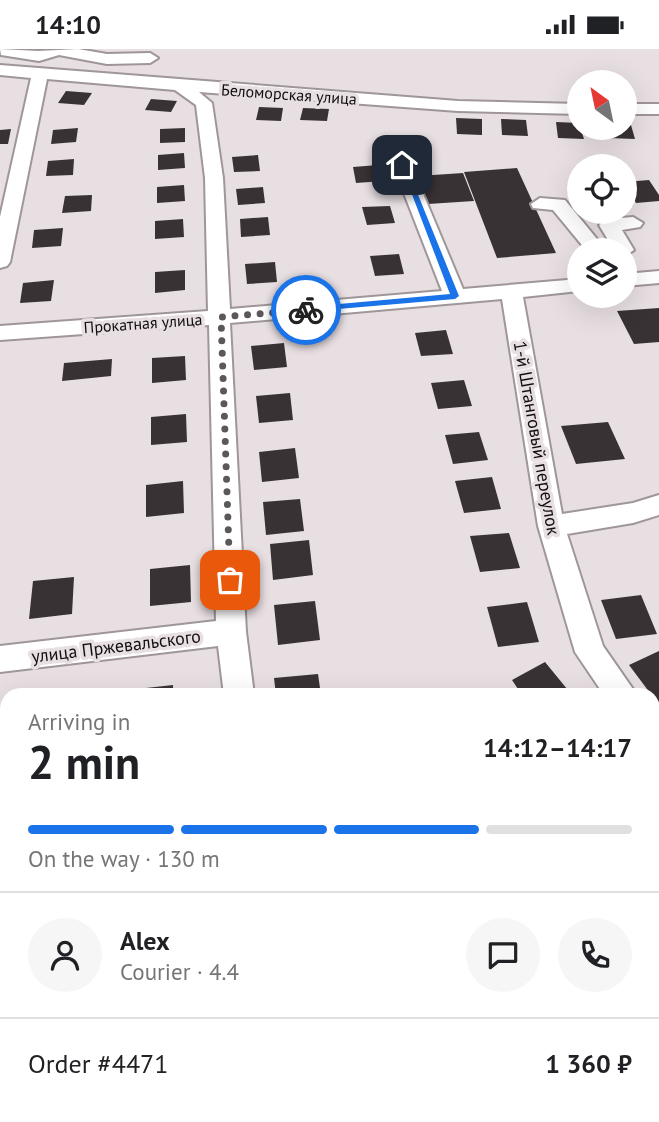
<!DOCTYPE html>
<meta charset="utf-8">
<style>
body{margin:0;font-family:"PT Sans",sans-serif;background:#f6f6f6;color:#202124;height:100vh;display:flex;flex-direction:column;font-size:26px;white-space:nowrap}
*{box-sizing:border-box;margin:0}
p{font-size:23px;color:#757577}
.icon{flex:none;width:38px;height:38px;fill:none;stroke:currentColor;stroke-width:2;stroke-linecap:round;stroke-linejoin:round}
.map{position:relative;flex:1;overflow:hidden}
.sheet{position:absolute;left:0px;top:639px;width:660px;height:436px;display:flex;flex-direction:column;background:#fff;border-radius:21px 21px 0 0;box-shadow:0 7px 28px #0002}
.sheet>*{flex:none}
.needle{width:46px;rotate:327deg}
.controls{position:absolute;left:567px;top:21px;display:grid;gap:14px}
.controls a{display:grid;place-items:center;width:70px;height:70px;border-radius:50%;background:#fff;box-shadow:0 7px 28px #0002;font-size:35px}
.pin{position:absolute;display:grid;place-items:center;width:60px;height:60px;color:#fff;margin:-30px;border-radius:14px;box-shadow:0 4px 10px #0006}
.courier{position:absolute;display:grid;place-items:center;width:70px;height:70px;margin:-35px;border:5px solid #1a73e8;border-radius:50%;background:#fff;color:#222;box-shadow:0 2px 9px #0007}
.headline em{font-style:normal;font-weight:600}
.headline div{display:flex;flex-direction:column-reverse}
.headline{display:flex;align-items:center;justify-content:space-between;height:119px;padding:0 28px}
h1{font-size:46px;font-weight:600;line-height:52px}
.bar{display:grid;grid-template-columns:repeat(4,1fr);gap:10px 7px;align-content:center;height:84px;padding:0 28px}
.bar i{height:9px;border-radius:5px;background:#e0e0e0}
.bar .active{background:#1a73e8}
.bar p{grid-column:span 4}
.line{display:flex;align-items:center;gap:18px;padding:0 28px;border-top:2px solid #e0e0e0}
.line div{flex:1}
.round{display:grid;place-items:center;flex:none;width:74px;height:74px;border-radius:37px;background:#f6f6f6}
.status{display:flex;justify-content:space-between;align-items:center;height:49px;padding:0 35px;background:#fff;direction:ltr}
.status svg{height:19px;fill:currentColor}
.map>svg:first-child{display:block}
</style>
<div class="status"><b>14:10</b><svg viewBox="0 0 49 12"><path d="M0 12V9h3v3zM5 12V6h3v6zM10 12V3h3v9zM15 12V0h3v12zM26 1h20v11H26zM47 4h2v5h-2z"/></svg></div>
<div class="map">
<svg width="659" height="1073" viewBox="0 0 659 1073">
<rect width="100%" height="100%" fill="#e8dfe2"/>
<path fill="#393234" d="M66 42 92 44 84 56 58 54Z
M151 50 177 52 171 63 145 61Z
M259 58 283 59 281 72 256 71Z
M303 59 329 60 327 72 300 71Z
M456 69 482 70V86L457 85Z
M501 70 526 71 528 87 502 86Z
M556 73 579 74 584 90 558 89Z
M625 76H631L635 90 608 89 606 79H625Z
M78 79 76 93 51 95 53 81Z
M185 79V93L160 94V80Z
M11 80 8 95H0V81Z
M184 104 185 119 158 121V106Z
M258 106 260 122 234 123 232 108Z
M74 110 73 126 46 127 48 112Z
M378 116 383 132 356 134 353 118Z
M517 119 556 204 497 209 464 123Z
M463 124 474 152 428 155 418 127Z
M649 131 659 146V152L636 154 625 133Z
M184 136 185 152 157 154V138Z
M263 138 265 154 238 156 236 140Z
M92 146 91 162 62 164 65 147Z
M390 157 395 174 367 176 362 158Z
M268 168 270 186 241 188 240 170Z
M183 170 184 188 155 190V172Z
M63 179 61 197 32 199 34 181Z
M399 205 404 225 375 227 370 207Z
M275 213 277 233 247 235 245 215Z
M185 221V241L155 244V223Z
M54 231 51 252 20 254 23 234Z
M659 259V293L634 295 617 262Z
M446 281 453 305 421 307 415 284Z
M284 294 287 318 254 321 251 297Z
M185 307 186 331 152 334V309Z
M112 310 111 327 62 332 64 314Z
M464 331 472 357 438 360 431 334Z
M290 344 293 371 259 374 256 347Z
M186 365 187 393 151 396V368Z
M608 373 625 410 576 415 561 377Z
M479 383 488 411 453 415 445 386Z
M295 399 299 429 262 433 259 403Z
M492 428 501 460 464 464 455 432Z
M183 432 184 464 146 468V436Z
M300 450 304 482 266 486 263 453Z
M509 484 520 519 480 523 470 487Z
M309 491 313 526 273 531 270 495Z
M190 516 191 553 150 557V520Z
M74 528 72 565 29 570 33 532Z
M641 546 657 585 616 590 601 551Z
M315 552 320 591 278 596 274 556Z
M527 553 539 593 498 598 487 558Z
M659 602V656L629 616Z
M545 613 572 646H522L512 631Z
M318 625 321 646H276L274 629Z
M173 636V646H128V641Z"/>
<g fill="none" stroke-linecap="round" stroke-linejoin="round">
<g stroke="#9f9699" stroke-width="4">
<path id="minor" d="M0 0 38 2 78 0 107 5 150 4 158 9 150 14 107 15 59 6 39 12 1 6Z
M0 16 458 52 579 55V65L458 62 199 43 212 54 223 129 230 260 442 242 393 116 402 111 411 116 463 240 579 230V242L523 248 562 465 633 454 659 446V466L633 474 567 485 603 597 637 646H604L575 603 538 477 502 250 230 274 246 583 254 646H224L218 597 0 623V597L216 572 209 276 0 291V277L208 262 205 129 196 56 175 41 47 30 10 213 7 217 0 219V168L31 29 0 26Z
M625 55H659V65H625Z
M540 149 565 151 606 201H586L553 161 533 159 531 155Z
M633 168 643 174 640 178 622 181 634 201 625 207V201H614L599 176 609 170Z
M659 222V234L625 237V225Z
M653 672 659 674V710L653 708Z
M272 1068H312L313 1073H273Z"/>
</g>
<g stroke="#9f9699" stroke-width="3">
<path id="major" d="M653 1048 659 1057V1073H601L603 1068H653Z"/>
</g>
<use href="#minor" fill="#fff" fill-rule="evenodd"/>
<use href="#major" fill="#fff" fill-rule="evenodd"/>
</g>
<path fill="#1a73e8" d="M400 114 406 116 459 247 455 250 303 263V259L306 258 450 245Z"/>
<g fill="none" stroke-linecap="round" stroke-linejoin="round">
<path stroke="#5c5759" stroke-width="7" stroke-dasharray="0 12.6" d="M230 531 221 268 306 261"/>
</g>
<g text-anchor="middle" dominant-baseline="central" stroke-width="7" stroke-linejoin="round" paint-order="stroke">
<g font-size="16" fill="#110e0f" stroke="#e8dfe2">
<text transform="translate(289 45) rotate(4)">Беломорская улица</text>
<text transform="translate(143 274) rotate(-4)">Прокатная улица</text>
</g>
<g font-size="18" fill="#110e0f" stroke="#e8dfe2">
<text transform="translate(537 389) rotate(80)">1-й Штанговый переулок</text>
<text transform="translate(116 597) rotate(-7)">улица Пржевальского</text>
</g>
</g>
</svg>
<div class="controls">
<a><svg class="needle" viewBox="-14 -14 28 28"><path d="M0-13l5 13h-10z" fill="#e53935"/><path d="M0 13l5-13h-10z" fill="#757577"/></svg></a>
<a><svg class="icon" aria-label="locate" viewBox="0 0 24 24"><circle cx="12" cy="12" r="6"/><path d="M12 2v4M12 18v4M2 12h4M18 12h4"/></svg></a>
<a><svg class="icon" aria-label="layers" viewBox="0 0 24 24"><path d="M12 4l9 5-9 5-9-5zM3 14l9 5 9-5"/></svg></a>
</div>
<div class="pin" style="left:230px;top:531px;background:#ea580c"><svg class="icon" aria-label="bag" viewBox="0 0 24 24"><path d="M5 8h14l-1 12H6zM9 8a3 3 0 0 1 6 0"/></svg></div>
<div class="pin" style="left:402px;top:116px;background:#1f2937"><svg class="icon" aria-label="home" viewBox="0 0 24 24"><path d="M3 11l9-7 9 7M6 9v11h12V9"/></svg></div>
<div class="courier" style="left:306px;top:261px"><svg class="icon" aria-label="bike" viewBox="0 0 24 24"><circle cx="6" cy="16" r="4"/><circle cx="18" cy="16" r="4"/><path d="M6 16l4-8h5l3 8M10 8l3 8H6M13 5h3"/></svg></div>
<section class="sheet">
<div class="headline"><div><h1>2 min</h1><p>Arriving in</p></div><em>14:12–14:17</em></div>
<div class="bar"><i class="active"></i><i class="active"></i><i class="active"></i><i></i><p>On the way · 130 m</p></div>
<div class="line" style="height:126px"><a class="round"><svg class="icon" aria-label="person" viewBox="0 0 24 24"><circle cx="12" cy="8" r="4"/><path d="M4 21q1-7 8-7t8 7"/></svg></a><div><b>Alex</b><p>Courier · 4.4</p></div><a class="round"><svg class="icon" aria-label="chat" viewBox="0 0 24 24"><path d="M4 5h16v11H9l-5 4z"/></svg></a><a class="round"><svg class="icon" aria-label="phone" viewBox="0 0 24 24"><path d="M5 4h4l2 5-3 2q2 4 5 5l2-3 5 2v4C11 20 4 13 5 4z"/></svg></a></div>
<div class="line" style="height:91px"><div>Order #4471</div><b>1 360 ₽</b></div>
</section>
</div>
